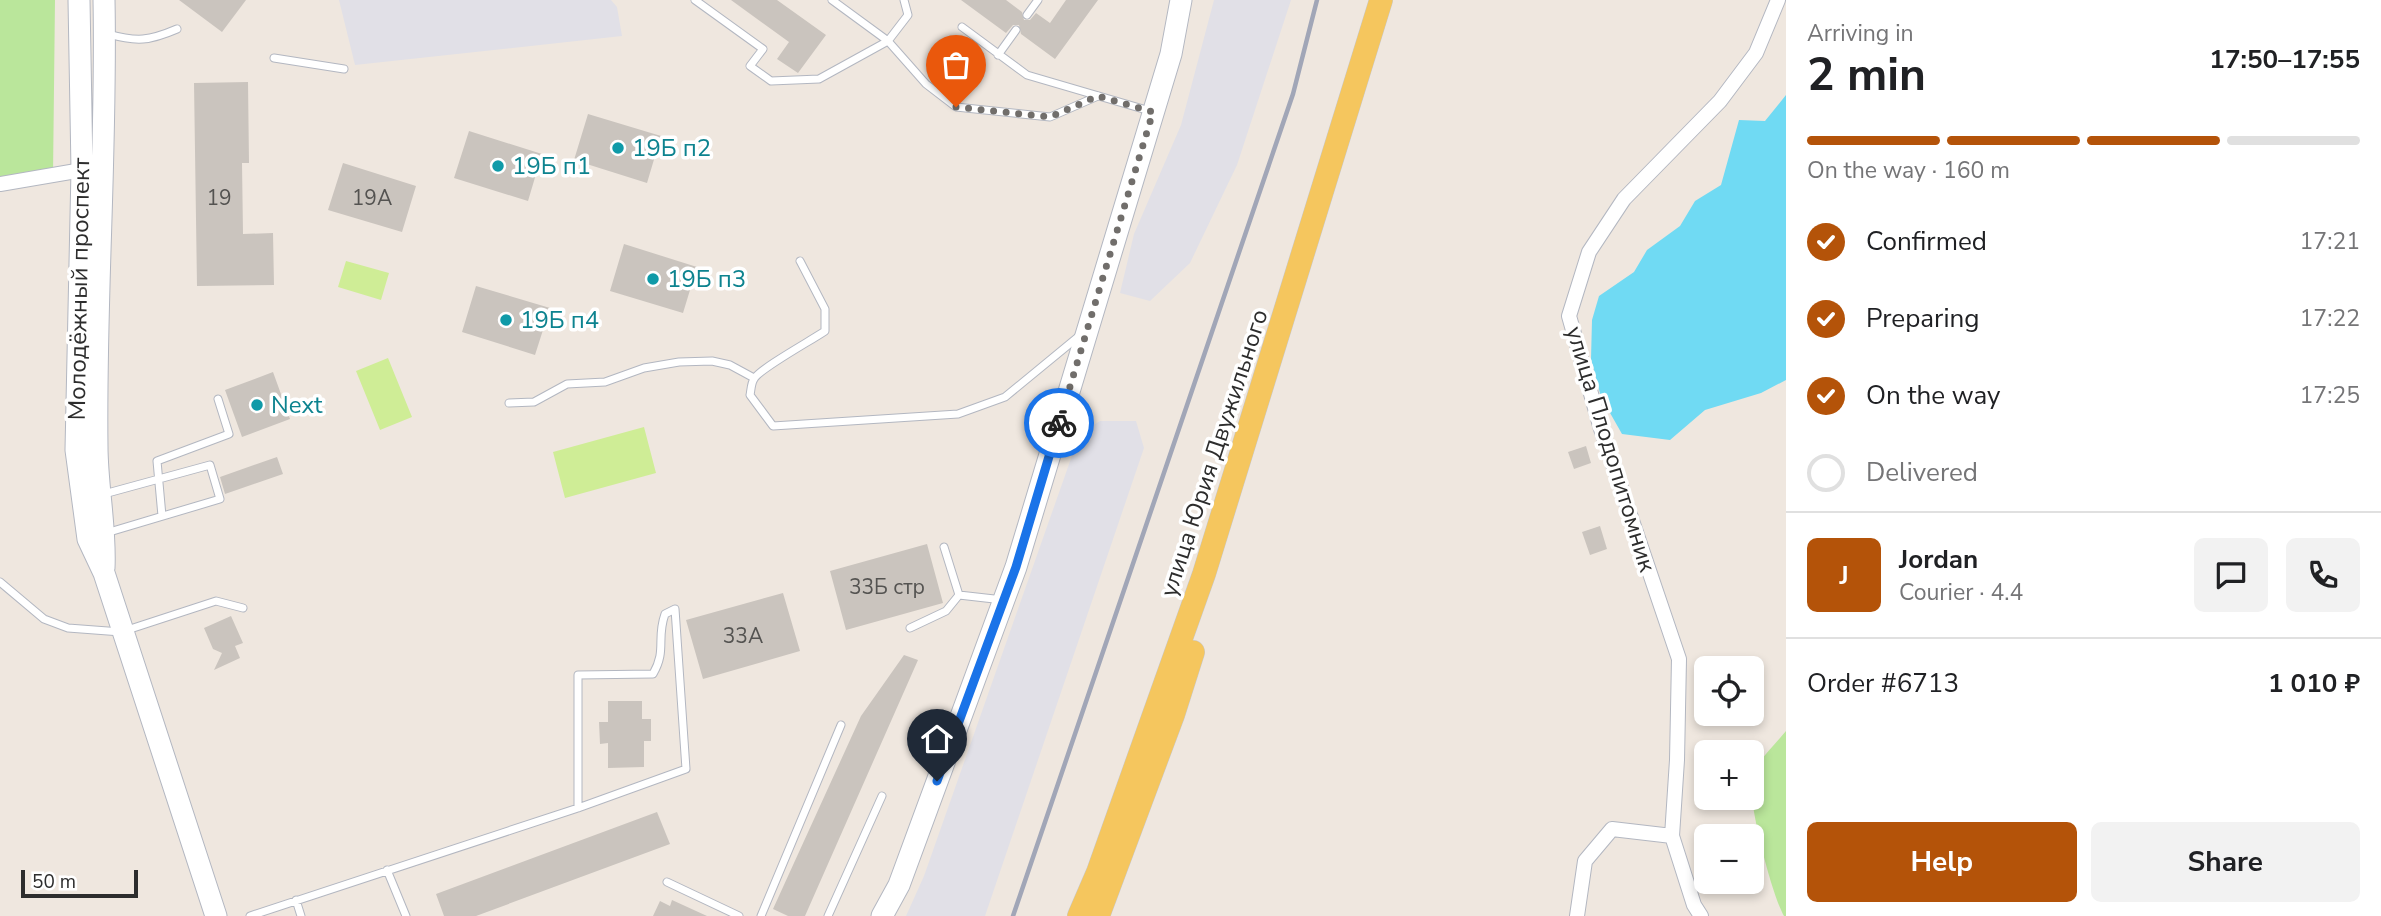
<!DOCTYPE html>
<meta charset="utf-8">
<style>
body{margin:0;font-family:"Nunito Sans",sans-serif;background:#f2f2f2;color:#202124;height:100vh;display:flex;flex-direction:column;font-size:26px;white-space:nowrap}
*{box-sizing:border-box;margin:0}
p{font-size:23px;color:#757577}
.icon{flex:none;width:38px;height:38px;fill:none;stroke:currentColor;stroke-width:2;stroke-linecap:round;stroke-linejoin:round}
.map{position:relative;flex:1;overflow:hidden}
.drawer{display:flex;flex-direction:column;background:#fff;width:595px}
.drawer>*{flex:none}
.buttons{position:absolute;left:1694px;top:656px;display:grid;gap:14px}
.buttons a{display:grid;place-items:center;width:70px;height:70px;border-radius:10px;background:#fff;box-shadow:0 4px 10px #0003;font-size:35px}
.scale{position:absolute;left:21px;bottom:18px;width:117px;box-sizing:border-box;padding-left:7px;border:4px solid #2d2d2d;border-top:0;font-size:19px;line-height:24px;white-space:nowrap;color:#2d2d2d;-webkit-text-stroke:5px #fff;paint-order:stroke}
.pin{position:absolute;display:grid;place-items:center;width:60px;height:60px;color:#fff;margin:-72px -30px;border-radius:50% 50% 50% 0;rotate:-45deg;box-shadow:0 0 7px #0007}
.pin .icon{rotate:45deg}
.courier{position:absolute;display:grid;place-items:center;width:70px;height:70px;margin:-35px;border:5px solid #1a73e8;border-radius:50%;background:#fff;color:#222;box-shadow:0 2px 9px #0007}
.overview em{font-style:normal;font-weight:700}
.overview div{display:flex;flex-direction:column-reverse}
.overview{display:flex;align-items:center;justify-content:space-between;height:119px;padding:0 21px}
h1{font-size:46px;font-weight:700;line-height:52px}
.bar{display:grid;grid-template-columns:repeat(4,1fr);gap:10px 7px;align-content:center;height:84px;padding:0 21px}
.bar i{height:9px;border-radius:5px;background:#e0e0e0}
.bar .on{background:#b45309}
.bar p{grid-column:span 4}
.line{display:flex;align-items:center;gap:18px;padding:0 21px;border-top:2px solid #e0e0e0}
.line div{flex:1}
.round{display:grid;place-items:center;flex:none;width:74px;height:74px;border-radius:10px;background:#f2f2f2}
ol{padding:0 21px;list-style:none}
li{display:flex;align-items:center;gap:21px;height:77px}
li p{margin-inline-start:auto}
li .icon{padding:7px;border-radius:50%;background:#b45309;color:#fff;stroke-width:4}
li:last-child{color:#757577}
li i{width:38px;height:38px;border:4px solid #e0e0e0;border-radius:50%}
.cta{display:flex;gap:14px;margin-top:auto;padding:14px 21px}
.cta a{flex:1;height:80px;border-radius:10px;background:#b45309;color:#fff;font-size:28px;font-weight:700;line-height:80px;text-align:center}
.cta a+a{background:#f2f2f2;color:#202124}
main{display:flex;flex:1;min-height:0}
.map>svg:first-child{display:block}
</style>
<main>
<div class="map">
<svg width="1786" height="916" viewBox="0 0 1786 916">
<rect width="100%" height="100%" fill="#efe7df"/>
<path fill="#e1e0e7" d="M339 0H611L617 7 622 36 355 65Z
M1214 0H1291L1237 165 1190 263 1150 301 1120 293 1134 234 1181 125Z
M1100 421H1136L1144 448 985 916H906L924 876 1080 433Z"/>
<path fill="#bae69b" d="M0 0H55L53 175 0 183Z
M1786 731V916H1784C1772 896 1745 793 1752 774 1757 762 1777 742 1786 731Z"/>
<path fill="#cfed96" d="M346 261 389 273 381 300 338 287Z
M388 358 412 417 380 430 356 371Z
M644 427 656 473 565 498 553 452Z"/>
<path fill="#70daf3" d="M1786 95V380L1761 393 1705 410 1670 440 1622 434 1601 397 1591 359 1592 320 1599 296 1634 272 1647 250 1680 226 1695 201 1721 185 1739 120 1765 121Z"/>
<path fill="#cac4be" d="M179 0H246L222 32Z
M731 0H777L826 35 798 73 777 59 789 42Z
M961 0H1006L1022 12 1024 20H1030L1036 13 1050 23 1066 0H1098L1055 59 1021 34 1019 25H1013L1006 33Z
M248 82 249 163H242L243 234 273 233 274 285 197 286 194 83Z
M588 114 661 136 647 183 574 160Z
M469 131 542 154 528 201 454 178Z
M343 163 416 186 402 232 328 210Z
M624 244 697 267 683 313 610 291Z
M476 286 550 308 535 355 462 332Z
M273 372 290 419 242 437 225 390Z
M1586 446 1591 463 1574 469 1568 452Z
M277 457 283 474 225 494 220 477Z
M1600 526 1607 549 1590 555 1582 532Z
M927 544 943 603 846 630 830 571Z
M783 593 800 651 703 679 686 620Z
M231 616 243 643 235 646 240 658 214 670 222 653 213 649 204 628Z
M904 655 918 660 805 916H788L773 909 861 716Z
M608 701H642V719H651V741H644V767L608 768V743L600 744 599 722H608Z
M657 812 670 844 476 916H444L436 894Z
M672 900 707 916H653L660 901 670 906Z"/>
<g fill="none" stroke-linecap="round" stroke-linejoin="round">
<g stroke="#b3b7c1" stroke-width="9">
<path id="lane" d="M695 0 763 49 750 66 771 81 819 79 888 41 832 0
M904 0 908 15 888 41 926 84 956 107 1050 117 1098 96
M1027 15 1038 0
M962 27 1027 75 1150 111
M108 34C137 42 149 41 177 29
M998 55 1016 30
M274 58 344 69
M800 261 825 309V331C812 340 759 369 754 379 751 383 751 391 750 395L773 426 958 414 1005 397 1078 337
M509 403 534 402 567 384 605 382 644 368 679 362 712 361 730 365 754 378
M104 494 210 465 220 499 106 533
M162 516 157 461 229 434 218 399
M944 547 959 595 1003 600
M0 582 44 619 68 628 121 632 216 601 243 608
M910 628 946 611 959 595
M387 870 406 916
M667 882 739 916
M296 900 301 916
M250 916 578 808 686 769 675 609 665 614C656 639 667 650 653 674L578 675V808
M761 916 841 725
M828 916 882 796"/>
</g>
<g stroke="#b3b7c1" stroke-width="16">
<path id="street" d="M0 184 82 170
M1577 916 1585 861 1612 829 1672 836
M1701 916 1694 905 1672 836 1677 760 1679 659 1601 429 1569 316 1589 252 1624 199 1720 101 1756 53 1778 0"/>
</g>
<g stroke="#b3b7c1" stroke-width="23">
<path id="secondary" d="M79 0 82 170 76 450 88 539 104 573 216 916
M104 0C107 149 95 297 97 446 97 487 106 527 104 568
M882 916 899 885 1016 567 1171 54 1181 0"/>
</g>
<g stroke="#c8c8c8" stroke-width="24">
<path id="primary" d="M1079 916 1098 872 1204 574 1381 0
M1098 916 1173 715 1193 652"/>
</g>
<use href="#lane" stroke="#fff" stroke-width="7"/>
<use href="#street" stroke="#fff" stroke-width="14"/>
<use href="#secondary" stroke="#fff" stroke-width="21"/>
<use href="#primary" stroke="#f5c65e" stroke-width="23"/>
<path stroke="#a1a6b7" stroke-width="4.5" d="M1013 916 1293 94 1317 0"/>
</g>
<g fill="none" stroke-linecap="round" stroke-linejoin="round">
<path stroke="#716e6b" stroke-width="7" stroke-dasharray="0 12.6" d="M956 107 1050 117 1098 96 1153 112 1059 423"/>
<path stroke="#1a73e8" stroke-width="9" d="M937 781 1016 567 1059 423"/>
</g>
<g fill="#0f9aa8" stroke="#fff" stroke-width="2.5">
<circle cx="618" cy="148" r="7"/>
<circle cx="498" cy="166" r="7"/>
<circle cx="653" cy="279" r="7"/>
<circle cx="506" cy="320" r="7"/>
<circle cx="257" cy="405" r="7"/>
</g>
<g text-anchor="middle" dominant-baseline="central" stroke-width="7" stroke-linejoin="round" paint-order="stroke">
<g font-size="21" fill="#545351">
<text x="219" y="198">19</text>
<text x="372" y="198">19А</text>
<text x="887" y="587">33Б стр</text>
<text x="743" y="636">33А</text>
</g>
<g font-size="24" fill="#0d838f" stroke="#fff" text-anchor="start">
<text x="632" y="148">19Б п2</text>
<text x="512" y="166">19Б п1</text>
<text x="667" y="279">19Б п3</text>
<text x="520" y="320">19Б п4</text>
<text x="271" y="405">Next</text>
</g>
<g font-size="24" fill="#2d2d2d" stroke="#fff">
<text transform="translate(79 289) rotate(-89)">Молодёжный проспект</text>
<text transform="translate(1611 449) rotate(73)">улица Плодопитомник</text>
<text transform="translate(1214 453) rotate(-72)">улица Юрия Двужильного</text>
</g>
</g>
</svg>
<div class="buttons">
<a><svg class="icon" aria-label="locate" viewBox="0 0 24 24"><circle cx="12" cy="12" r="6"/><path d="M12 2v4M12 18v4M2 12h4M18 12h4"/></svg></a>
<a>+</a>
<a>−</a>
</div>
<div class="scale">50 m</div>
<div class="pin" style="left:956px;top:107px;background:#ea580c"><svg class="icon" aria-label="bag" viewBox="0 0 24 24"><path d="M5 8h14l-1 12H6zM9 8a3 3 0 0 1 6 0"/></svg></div>
<div class="pin" style="left:937px;top:781px;background:#1f2937"><svg class="icon" aria-label="home" viewBox="0 0 24 24"><path d="M3 11l9-7 9 7M6 9v11h12V9"/></svg></div>
<div class="courier" style="left:1059px;top:423px"><svg class="icon" aria-label="bike" viewBox="0 0 24 24"><circle cx="6" cy="16" r="4"/><circle cx="18" cy="16" r="4"/><path d="M6 16l4-8h5l3 8M10 8l3 8H6M13 5h3"/></svg></div>
</div>
<section class="drawer">
<div class="overview"><div><h1>2 min</h1><p>Arriving in</p></div><em>17:50–17:55</em></div>
<div class="bar"><i class="on"></i><i class="on"></i><i class="on"></i><i></i><p>On the way · 160 m</p></div>
<ol>
<li><svg class="icon" aria-label="check" viewBox="0 0 24 24"><path d="M5 12l5 5 9-10"/></svg>Confirmed<p>17:21</p></li>
<li><svg class="icon" aria-label="check" viewBox="0 0 24 24"><path d="M5 12l5 5 9-10"/></svg>Preparing<p>17:22</p></li>
<li><svg class="icon" aria-label="check" viewBox="0 0 24 24"><path d="M5 12l5 5 9-10"/></svg>On the way<p>17:25</p></li>
<li><i></i>Delivered</li>
</ol>
<div class="line" style="height:126px"><b class="round" style="background:#b45309;color:#fff">J</b><div><b>Jordan</b><p>Courier · 4.4</p></div><a class="round"><svg class="icon" aria-label="chat" viewBox="0 0 24 24"><path d="M4 5h16v11H9l-5 4z"/></svg></a><a class="round"><svg class="icon" aria-label="phone" viewBox="0 0 24 24"><path d="M5 4h4l2 5-3 2q2 4 5 5l2-3 5 2v4C11 20 4 13 5 4z"/></svg></a></div>
<div class="line" style="height:91px"><div>Order #6713</div><b>1 010 ₽</b></div>
<div class="cta"><a>Help</a><a>Share</a></div>
</section>
</main>
